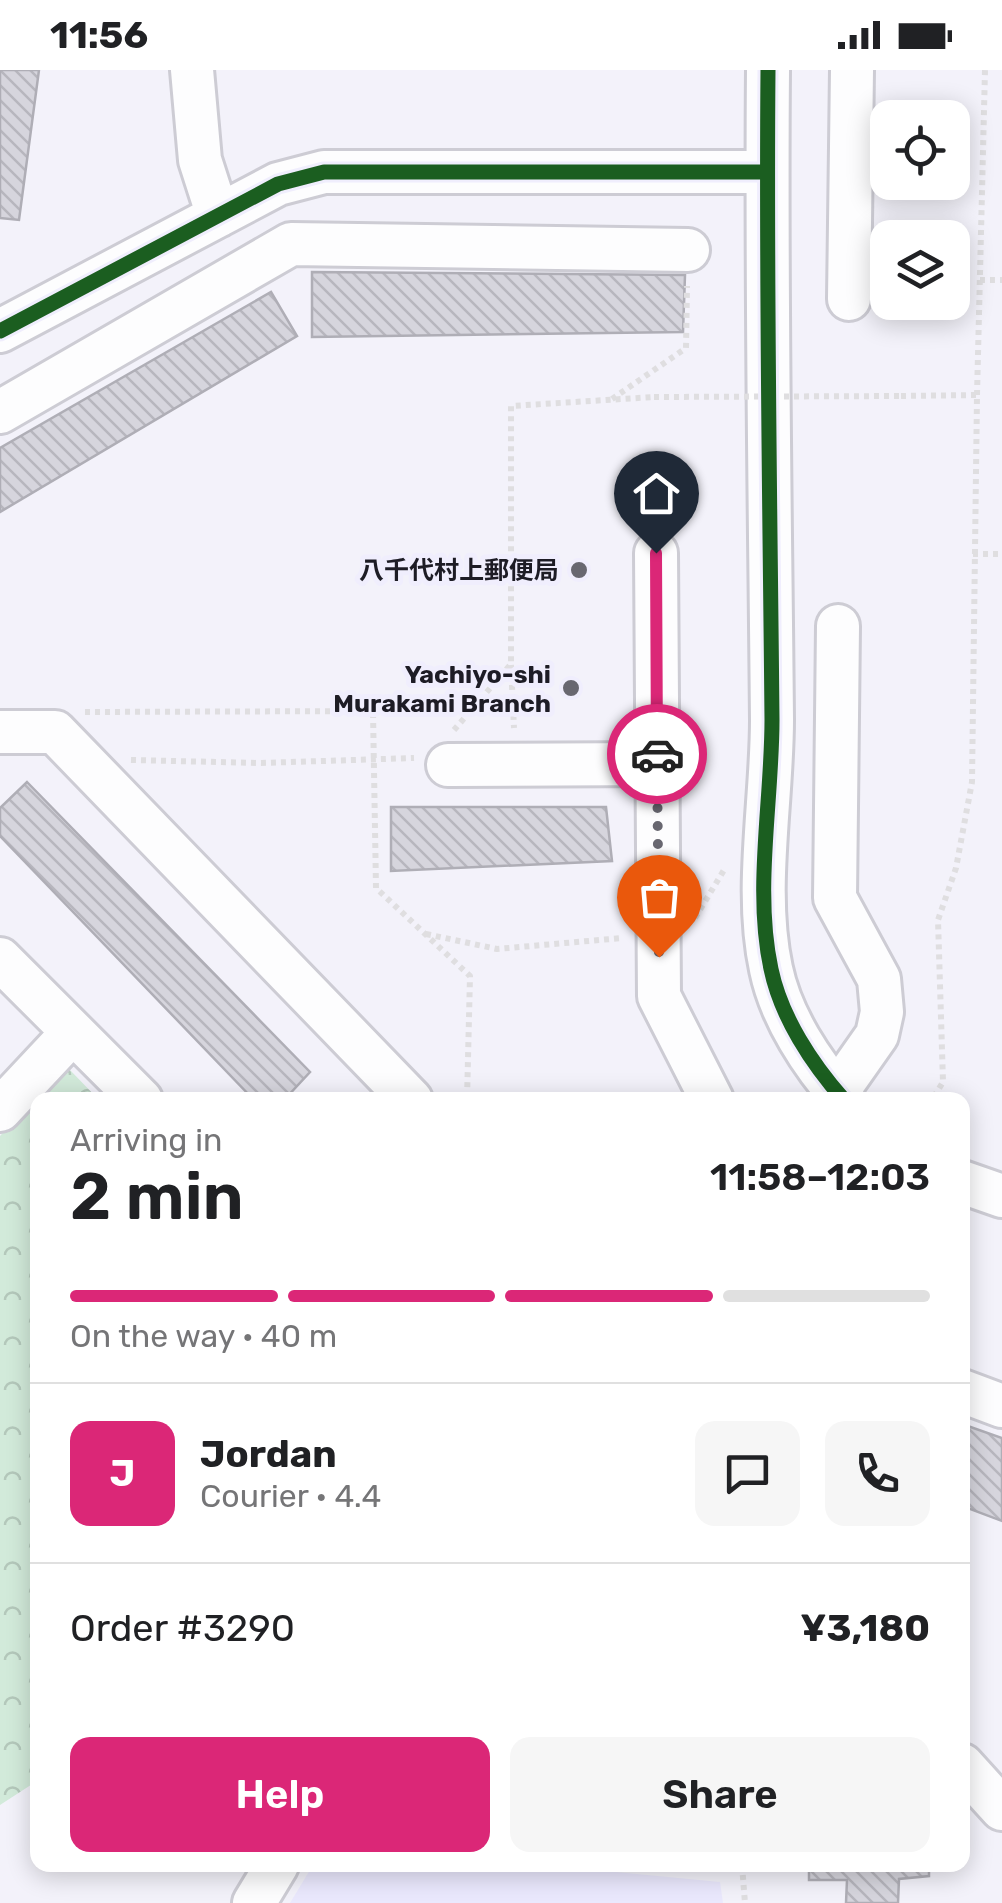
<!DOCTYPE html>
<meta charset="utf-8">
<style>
body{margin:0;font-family:Rubik,"Noto Sans JP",sans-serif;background:#f6f6f6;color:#202124;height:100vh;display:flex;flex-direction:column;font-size:38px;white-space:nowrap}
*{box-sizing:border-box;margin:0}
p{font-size:32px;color:#757577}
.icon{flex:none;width:55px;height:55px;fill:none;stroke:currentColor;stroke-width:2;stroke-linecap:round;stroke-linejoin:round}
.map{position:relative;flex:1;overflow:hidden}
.details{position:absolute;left:30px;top:1022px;width:940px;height:780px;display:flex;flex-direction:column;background:#fff;border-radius:20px;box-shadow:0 5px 25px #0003}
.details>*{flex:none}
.buttons{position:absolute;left:870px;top:30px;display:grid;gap:20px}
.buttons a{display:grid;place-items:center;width:100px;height:100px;border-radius:20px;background:#fff;box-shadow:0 5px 25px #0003;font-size:50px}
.pin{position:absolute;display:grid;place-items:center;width:85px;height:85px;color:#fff;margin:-102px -42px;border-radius:50% 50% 50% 0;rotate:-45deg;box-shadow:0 0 10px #0007}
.pin .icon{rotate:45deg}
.courier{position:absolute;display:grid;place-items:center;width:100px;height:100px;margin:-50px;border:8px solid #db2777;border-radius:50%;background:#fff;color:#222;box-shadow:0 2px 12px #0007}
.overview em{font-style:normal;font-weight:600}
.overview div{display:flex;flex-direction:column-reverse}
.overview{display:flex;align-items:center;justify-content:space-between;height:170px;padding:0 40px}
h1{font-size:65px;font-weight:600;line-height:75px}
.bar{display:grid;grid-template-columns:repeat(4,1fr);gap:15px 10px;align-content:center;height:120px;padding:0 40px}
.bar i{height:12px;border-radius:8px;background:#e0e0e0}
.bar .current{background:#db2777}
.bar p{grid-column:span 4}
.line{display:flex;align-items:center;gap:25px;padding:0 40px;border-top:2px solid #e0e0e0}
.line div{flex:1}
.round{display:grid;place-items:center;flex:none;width:105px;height:105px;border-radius:20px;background:#f6f6f6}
.button{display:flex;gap:20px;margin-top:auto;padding:20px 40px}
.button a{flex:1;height:115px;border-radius:20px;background:#db2777;color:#fff;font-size:40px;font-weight:600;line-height:115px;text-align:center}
.button a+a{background:#f6f6f6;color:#202124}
.status{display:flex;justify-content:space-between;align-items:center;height:70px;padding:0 50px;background:#fff;direction:ltr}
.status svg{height:28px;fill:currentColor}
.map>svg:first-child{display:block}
</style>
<div class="status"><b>11:56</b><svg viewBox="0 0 49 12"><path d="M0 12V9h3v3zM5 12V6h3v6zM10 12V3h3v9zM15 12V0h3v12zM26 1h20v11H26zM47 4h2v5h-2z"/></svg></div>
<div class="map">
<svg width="1002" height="1833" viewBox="0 0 1002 1833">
<defs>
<pattern id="park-crowns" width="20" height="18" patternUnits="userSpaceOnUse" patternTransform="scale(2.5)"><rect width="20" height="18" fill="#d2eada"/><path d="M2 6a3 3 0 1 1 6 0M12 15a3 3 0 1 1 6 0" fill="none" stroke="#b4c8bb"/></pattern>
<pattern id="building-back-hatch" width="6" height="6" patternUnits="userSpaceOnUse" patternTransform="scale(2.5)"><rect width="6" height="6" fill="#d6d5dd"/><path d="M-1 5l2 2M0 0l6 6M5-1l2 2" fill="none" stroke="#b7b6be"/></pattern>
</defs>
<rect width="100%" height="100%" fill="#f3f2fa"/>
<path fill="#eae8fd" d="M313 1795H543L720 1812 723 1833H290Z"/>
<path fill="url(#park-crowns)" d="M59 1000H70L99 1030H38L37 1711 0 1735V1066Z"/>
<path fill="url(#building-back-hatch)" stroke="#afaeb6" stroke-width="2.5" d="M0 0H39L19 150 0 148Z
M312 202 685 205 683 262 312 267Z
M271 222 297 266 0 442V378Z
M27 712 310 1002 284 1030H254L0 766V738Z
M391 737H606L612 791 391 801Z
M962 1354 1002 1368V1451L962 1436Z
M809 1795H929V1806L899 1809 898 1833H846L847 1810H809Z"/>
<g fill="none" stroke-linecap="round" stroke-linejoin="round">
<g stroke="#cdccd4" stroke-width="48">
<path id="minor" d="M192 0 200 90 218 146
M768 0C766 217 770 434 772 650 772 731 754 821 771 899 781 947 812 994 844 1030
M849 229 852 0
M0 261 278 114 324 102H767
M0 342 291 174 688 180
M656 483 659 926 712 1030
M0 662H55L411 1030
M448 695 657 694
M0 889 141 1030
M837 1022 877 965 882 942 879 909 835 828 838 556
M0 1040 73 962
M962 1112 1002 1126
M962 1321 1002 1336
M962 1695 1002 1739
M254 1833 277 1795"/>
</g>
<path stroke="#dfdee0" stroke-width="6" stroke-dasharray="5 5" stroke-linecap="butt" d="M980 210H1002
M977 325 985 0
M901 326 977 325 972 712 956 798 938 850 943 1012 932 1030
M612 329 686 278 687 216
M973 484H1002
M511 595 514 658
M85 642 373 641 376 818 470 906 467 1030
M454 660 511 594V336L654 327
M131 690 261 693 414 688
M695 848 724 800
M426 864 497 879 622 868
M742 1795 745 1833"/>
<use href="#minor" stroke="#fdfdfe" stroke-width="42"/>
<path stroke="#dfdee0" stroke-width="6" stroke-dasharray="5 5" stroke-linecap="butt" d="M654 327 901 326"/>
<g stroke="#f0eefd" stroke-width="21">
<path id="cycleway" d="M768 0C766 217 770 434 772 650 772 731 754 821 771 899 781 947 812 994 844 1030
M0 261 278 114 324 102H767"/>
</g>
<use href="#cycleway" stroke="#1b5e20" stroke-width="15"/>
</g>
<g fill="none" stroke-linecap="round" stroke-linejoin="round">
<path stroke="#686770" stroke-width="10" stroke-dasharray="0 18" d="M657 684 659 887"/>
<path stroke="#db2777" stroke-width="12" d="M656 483 657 684"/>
</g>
<g fill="#686770" stroke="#f0eefd" stroke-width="4">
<circle cx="579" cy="500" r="10"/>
<circle cx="571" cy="618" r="10"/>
</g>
<g text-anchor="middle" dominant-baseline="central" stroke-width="10" stroke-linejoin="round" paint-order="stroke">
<g font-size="25" font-weight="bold" fill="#1d1c25" stroke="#f0eefd" text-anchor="end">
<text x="559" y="500">八千代村上郵便局</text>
<text x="551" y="604">Yachiyo-shi<tspan x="551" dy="29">Murakami Branch</tspan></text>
</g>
</g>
</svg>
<div class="buttons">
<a><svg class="icon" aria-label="locate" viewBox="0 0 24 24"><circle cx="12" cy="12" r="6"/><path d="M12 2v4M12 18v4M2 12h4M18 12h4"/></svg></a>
<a><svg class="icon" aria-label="layers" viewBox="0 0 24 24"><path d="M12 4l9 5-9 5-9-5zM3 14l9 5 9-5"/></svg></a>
</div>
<div class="pin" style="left:659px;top:887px;background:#ea580c"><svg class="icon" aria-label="bag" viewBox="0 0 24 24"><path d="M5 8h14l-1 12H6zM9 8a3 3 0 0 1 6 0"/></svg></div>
<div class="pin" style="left:656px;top:483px;background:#1f2937"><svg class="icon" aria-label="home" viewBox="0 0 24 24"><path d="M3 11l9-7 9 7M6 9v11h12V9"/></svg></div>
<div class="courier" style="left:657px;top:684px"><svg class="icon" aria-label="car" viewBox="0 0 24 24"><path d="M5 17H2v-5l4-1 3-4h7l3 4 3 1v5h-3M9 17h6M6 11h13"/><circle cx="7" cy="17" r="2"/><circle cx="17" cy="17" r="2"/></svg></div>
<section class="details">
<div class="overview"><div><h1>2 min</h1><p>Arriving in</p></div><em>11:58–12:03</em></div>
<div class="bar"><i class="current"></i><i class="current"></i><i class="current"></i><i></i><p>On the way · 40 m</p></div>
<div class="line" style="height:180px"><b class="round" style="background:#db2777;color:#fff">J</b><div><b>Jordan</b><p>Courier · 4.4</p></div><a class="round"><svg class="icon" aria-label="chat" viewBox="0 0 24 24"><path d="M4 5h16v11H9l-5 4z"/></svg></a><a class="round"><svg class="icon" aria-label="phone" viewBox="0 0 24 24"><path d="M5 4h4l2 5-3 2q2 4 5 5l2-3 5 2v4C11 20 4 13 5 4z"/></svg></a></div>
<div class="line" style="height:130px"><div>Order #3290</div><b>¥3,180</b></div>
<div class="button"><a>Help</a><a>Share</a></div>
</section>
</div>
